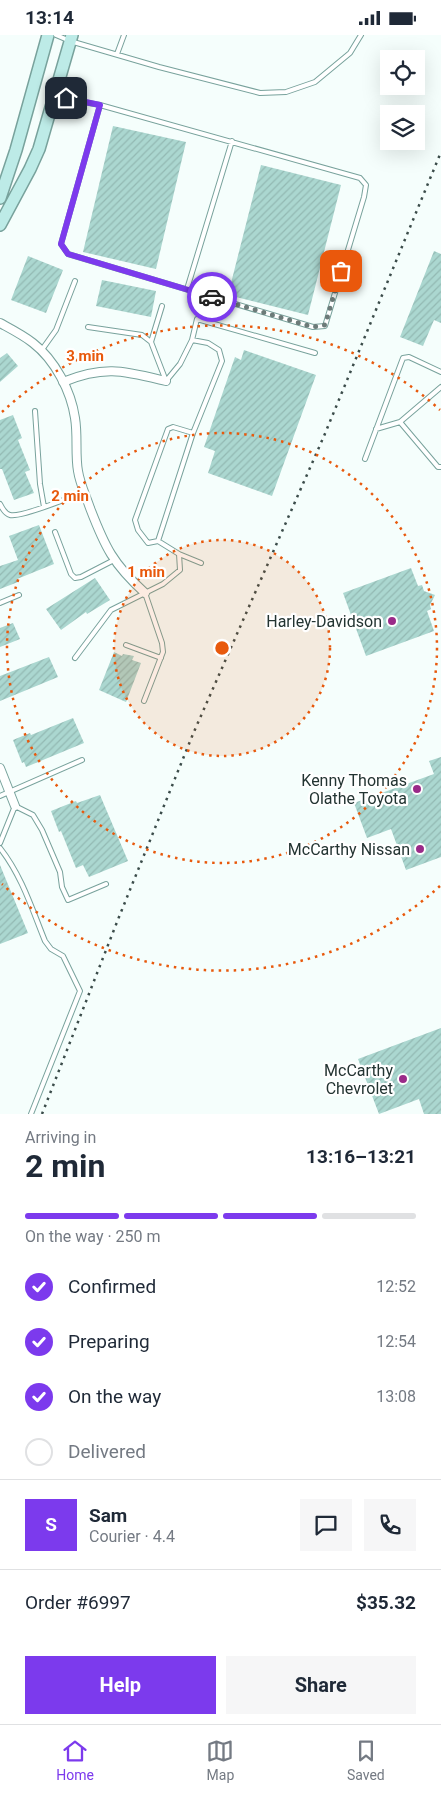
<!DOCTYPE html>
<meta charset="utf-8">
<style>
body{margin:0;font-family:Roboto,sans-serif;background:#f6f6f7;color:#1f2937;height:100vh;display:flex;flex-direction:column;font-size:19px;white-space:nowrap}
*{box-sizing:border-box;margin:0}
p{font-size:16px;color:#747a83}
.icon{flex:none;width:28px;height:28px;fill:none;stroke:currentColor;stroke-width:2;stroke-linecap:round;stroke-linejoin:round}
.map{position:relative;height:1079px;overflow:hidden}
.sheet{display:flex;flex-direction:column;background:#fff;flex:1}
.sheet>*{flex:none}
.fabs{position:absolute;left:380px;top:15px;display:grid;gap:10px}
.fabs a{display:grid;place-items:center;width:45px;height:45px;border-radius:0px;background:#fff;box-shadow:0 5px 20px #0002;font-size:25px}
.pin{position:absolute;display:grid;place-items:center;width:42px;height:42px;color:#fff;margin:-21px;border-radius:10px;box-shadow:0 2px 8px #0006}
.courier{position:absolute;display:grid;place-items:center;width:50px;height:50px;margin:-25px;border:4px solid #7c3aed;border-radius:50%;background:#fff;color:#222;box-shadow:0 1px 6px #0007}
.headline em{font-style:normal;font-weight:700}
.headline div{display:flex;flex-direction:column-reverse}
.headline{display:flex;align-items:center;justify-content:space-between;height:85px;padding:0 25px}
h1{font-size:32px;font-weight:700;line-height:38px}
.bar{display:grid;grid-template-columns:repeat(4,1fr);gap:8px 5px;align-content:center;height:60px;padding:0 25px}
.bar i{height:6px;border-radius:4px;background:#e0e1e3}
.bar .current{background:#7c3aed}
.bar p{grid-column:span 4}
.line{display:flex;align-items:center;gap:12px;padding:0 25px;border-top:1px solid #e0e1e3}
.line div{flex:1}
.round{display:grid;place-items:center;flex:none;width:52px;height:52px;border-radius:0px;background:#f6f6f7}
ol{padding:0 25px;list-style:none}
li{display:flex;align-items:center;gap:15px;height:55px}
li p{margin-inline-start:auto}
li .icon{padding:5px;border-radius:50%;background:#7c3aed;color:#fff;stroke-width:4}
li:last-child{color:#747a83}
li i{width:28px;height:28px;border:2px solid #e0e1e3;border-radius:50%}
.button{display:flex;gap:10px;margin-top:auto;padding:10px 25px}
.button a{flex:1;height:58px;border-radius:0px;background:#7c3aed;color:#fff;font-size:20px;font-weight:700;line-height:58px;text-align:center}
.button a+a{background:#f6f6f7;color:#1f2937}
.status{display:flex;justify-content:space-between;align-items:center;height:35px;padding:0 25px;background:#fff;direction:ltr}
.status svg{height:14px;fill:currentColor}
.tabs{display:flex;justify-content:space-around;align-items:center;height:70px;border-top:1px solid #e0e1e3;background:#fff;font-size:14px;color:#747a83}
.tabs a{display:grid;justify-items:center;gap:2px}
.tabs .current{color:#7c3aed}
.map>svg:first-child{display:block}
</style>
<div class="status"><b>13:14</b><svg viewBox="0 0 49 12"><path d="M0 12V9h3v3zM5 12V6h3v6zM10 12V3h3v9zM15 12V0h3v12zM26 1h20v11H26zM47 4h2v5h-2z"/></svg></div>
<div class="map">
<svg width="441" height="1079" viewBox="0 0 441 1079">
<defs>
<pattern id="building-hatch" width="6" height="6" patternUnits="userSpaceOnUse" patternTransform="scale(1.25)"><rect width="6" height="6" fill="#abd7d0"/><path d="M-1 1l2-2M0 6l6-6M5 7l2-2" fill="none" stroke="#93b9b3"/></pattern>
</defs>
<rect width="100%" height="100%" fill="#f5fefc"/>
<path fill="url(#building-hatch)" d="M113 91 186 107 156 234 83 217Z
M261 130 341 150 308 280 228 260Z
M434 216 441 219V288L434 285 423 311 400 302Z
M28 221 63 235 46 278 11 265Z
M102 245 156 256 151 282 96 271Z
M244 315 316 340 272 461 208 438 215 416 204 412 235 322 241 325Z
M7 318 18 331 0 347V323Z
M13 380 22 403 18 405 30 435 25 437 34 458 14 465 2 434H0V385Z
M39 490 54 529 17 544 18 547 0 554V531L18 525 9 501Z
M411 533 418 551 422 550 424 556 435 560 430 570 431 574 427 576 434 596 366 621 343 558Z
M95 543 110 565 87 579 86 577 61 595 46 574Z
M13 588 20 604 0 612V593Z
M114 617 122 621 123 619 134 621 132 625 141 628 126 667 99 655Z
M49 622 58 642 0 666V641Z
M73 683 84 708 26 732 24 727 22 728 13 705 30 698 31 700Z
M441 722V822L406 835 391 794 367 803 354 768 434 739 429 726Z
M100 760 128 826 89 842 83 830 76 833 61 796 59 797 51 776 76 766 77 768Z
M0 830 28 898 0 909Z
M441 993V1079H424L419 1064 379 1079 358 1024Z"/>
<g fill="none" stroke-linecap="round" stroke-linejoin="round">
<g stroke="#78a29c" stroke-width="6">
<path id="lane" d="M56 0 70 6 159 32 260 58 286 57 315 47 350 18 361 0
M117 19 124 0
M56 62 100 70 360 143 366 150 364 162 325 291 313 292 68 219 61 209 100 70
M187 254 232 106
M192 305 197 284 315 318
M151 307 162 271
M41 316 56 295 75 246
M441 352 400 387 438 432H441
M35 376 40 449 44 472
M376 394 400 387
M365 424 403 323 409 322 441 337
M0 469C2 473 5 479 10 480 21 483 71 462 84 457
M55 497 71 539 75 543 81 542 114 525
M158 506 148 508 138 495 135 485 168 394 173 392 193 398
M179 519 201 528
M0 568 19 560
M126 610 161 623
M75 623 111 575 163 549 180 535 179 519 158 506 193 398 222 326 219 315 208 308 192 305 180 329 166 346 151 307 142 300 88 292
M144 666 163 617 162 608 145 558
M0 761 82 725
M0 808 15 771 33 780 42 795 60 837 62 852 68 865 106 849
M0 813C22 841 32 874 45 906L51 914 63 921 80 956 31 1079"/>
</g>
<g stroke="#78a29c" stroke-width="10">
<path id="street" d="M0 288C11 294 23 300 33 308 55 325 71 356 75 383 78 401 75 419 78 436 80 449 86 461 90 473 105 512 113 529 145 558
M63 347C105 330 124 336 166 346
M0 733 15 771"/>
</g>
<g stroke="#78a29c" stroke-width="14">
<path id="secondary" d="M0 163 16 115 48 0
M0 190 30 134 39 114 72 0"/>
</g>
<use href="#lane" stroke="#fff" stroke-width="4"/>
<use href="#street" stroke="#fff" stroke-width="8"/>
<use href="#secondary" stroke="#bdebe7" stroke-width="11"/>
<path stroke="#3b4c4a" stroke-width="2.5" stroke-dasharray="2.5 5" stroke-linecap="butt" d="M42 1079 119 882 193 699 324 401 441 117"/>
</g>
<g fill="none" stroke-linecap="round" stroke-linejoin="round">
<path stroke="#6c7b79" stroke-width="5" stroke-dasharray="0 9" d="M212 262 313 292 325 290 341 236"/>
<path stroke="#7c3aed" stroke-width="6" d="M66 63 100 70 61 209 68 219 212 262"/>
</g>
<circle cx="222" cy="613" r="108" fill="#e8590c" fill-opacity=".12"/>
<g fill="none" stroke="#e8590c" stroke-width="2.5" stroke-dasharray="2.5 5">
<circle cx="222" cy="613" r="108"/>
<circle cx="222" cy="613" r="215"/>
<path d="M440 851A323 323 0 0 1 2 849M2 377A323 323 0 0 1 440 375"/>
</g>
<g fill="#9a2a89" stroke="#fff" stroke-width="2">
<circle cx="392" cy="586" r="5"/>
<circle cx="417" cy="754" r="5"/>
<circle cx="420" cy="814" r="5"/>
<circle cx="403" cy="1044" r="5"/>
</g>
<g text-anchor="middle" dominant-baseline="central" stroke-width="4.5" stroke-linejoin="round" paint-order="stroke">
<g font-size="16" fill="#233432" stroke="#fff" text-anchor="end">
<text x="382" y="586">Harley-Davidson</text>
<text x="407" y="745">Kenny Thomas<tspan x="407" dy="18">Olathe Toyota</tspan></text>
<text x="410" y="814">McCarthy Nissan</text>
<text x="393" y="1035">McCarthy<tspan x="393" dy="18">Chevrolet</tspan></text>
</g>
</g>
<circle cx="222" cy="613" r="8" fill="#e8590c" stroke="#fff" stroke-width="2.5"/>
<g font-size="15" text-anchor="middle" font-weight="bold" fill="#e8590c" stroke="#fff" stroke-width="4.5" stroke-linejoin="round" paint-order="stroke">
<text x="85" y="326">3 min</text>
<text x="70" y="466">2 min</text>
<text x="146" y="542">1 min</text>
</g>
</svg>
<div class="fabs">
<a><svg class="icon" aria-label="locate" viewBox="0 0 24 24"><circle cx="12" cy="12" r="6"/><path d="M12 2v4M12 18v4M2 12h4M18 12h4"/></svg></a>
<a><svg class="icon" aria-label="layers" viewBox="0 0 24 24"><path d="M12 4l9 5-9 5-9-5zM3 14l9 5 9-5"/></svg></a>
</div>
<div class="pin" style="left:341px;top:236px;background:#ea580c"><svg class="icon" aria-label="bag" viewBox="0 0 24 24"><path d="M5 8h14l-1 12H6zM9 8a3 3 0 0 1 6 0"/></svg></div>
<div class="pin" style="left:66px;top:63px;background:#1f2937"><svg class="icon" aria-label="home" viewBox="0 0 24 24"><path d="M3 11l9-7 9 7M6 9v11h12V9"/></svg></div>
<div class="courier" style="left:212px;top:262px"><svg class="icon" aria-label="car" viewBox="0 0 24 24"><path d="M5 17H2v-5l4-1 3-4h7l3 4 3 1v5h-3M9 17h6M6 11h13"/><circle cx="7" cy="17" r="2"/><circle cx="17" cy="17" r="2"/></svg></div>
</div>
<section class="sheet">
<div class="headline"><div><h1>2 min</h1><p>Arriving in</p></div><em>13:16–13:21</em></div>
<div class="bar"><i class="current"></i><i class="current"></i><i class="current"></i><i></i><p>On the way · 250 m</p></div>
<ol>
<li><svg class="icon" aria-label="check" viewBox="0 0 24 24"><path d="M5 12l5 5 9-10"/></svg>Confirmed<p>12:52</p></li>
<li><svg class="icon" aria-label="check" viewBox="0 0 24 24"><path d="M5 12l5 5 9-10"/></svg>Preparing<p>12:54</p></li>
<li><svg class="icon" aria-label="check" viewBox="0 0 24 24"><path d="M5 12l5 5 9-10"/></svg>On the way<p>13:08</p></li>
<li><i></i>Delivered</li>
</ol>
<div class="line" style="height:90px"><b class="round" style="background:#7c3aed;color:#fff">S</b><div><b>Sam</b><p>Courier · 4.4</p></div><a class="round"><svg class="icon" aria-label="chat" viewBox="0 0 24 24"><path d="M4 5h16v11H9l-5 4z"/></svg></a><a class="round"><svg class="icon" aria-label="phone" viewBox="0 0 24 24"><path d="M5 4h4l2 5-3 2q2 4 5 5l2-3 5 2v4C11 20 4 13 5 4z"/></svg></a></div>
<div class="line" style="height:65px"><div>Order #6997</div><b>$35.32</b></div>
<div class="button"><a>Help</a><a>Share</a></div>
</section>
<nav class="tabs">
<a class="current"><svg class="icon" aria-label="home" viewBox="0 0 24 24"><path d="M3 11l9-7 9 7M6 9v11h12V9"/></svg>Home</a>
<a><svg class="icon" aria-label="map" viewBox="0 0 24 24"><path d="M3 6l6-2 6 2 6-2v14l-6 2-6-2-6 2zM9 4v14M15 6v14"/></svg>Map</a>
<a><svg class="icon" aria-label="saved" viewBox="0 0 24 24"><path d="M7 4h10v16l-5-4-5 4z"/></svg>Saved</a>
</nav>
